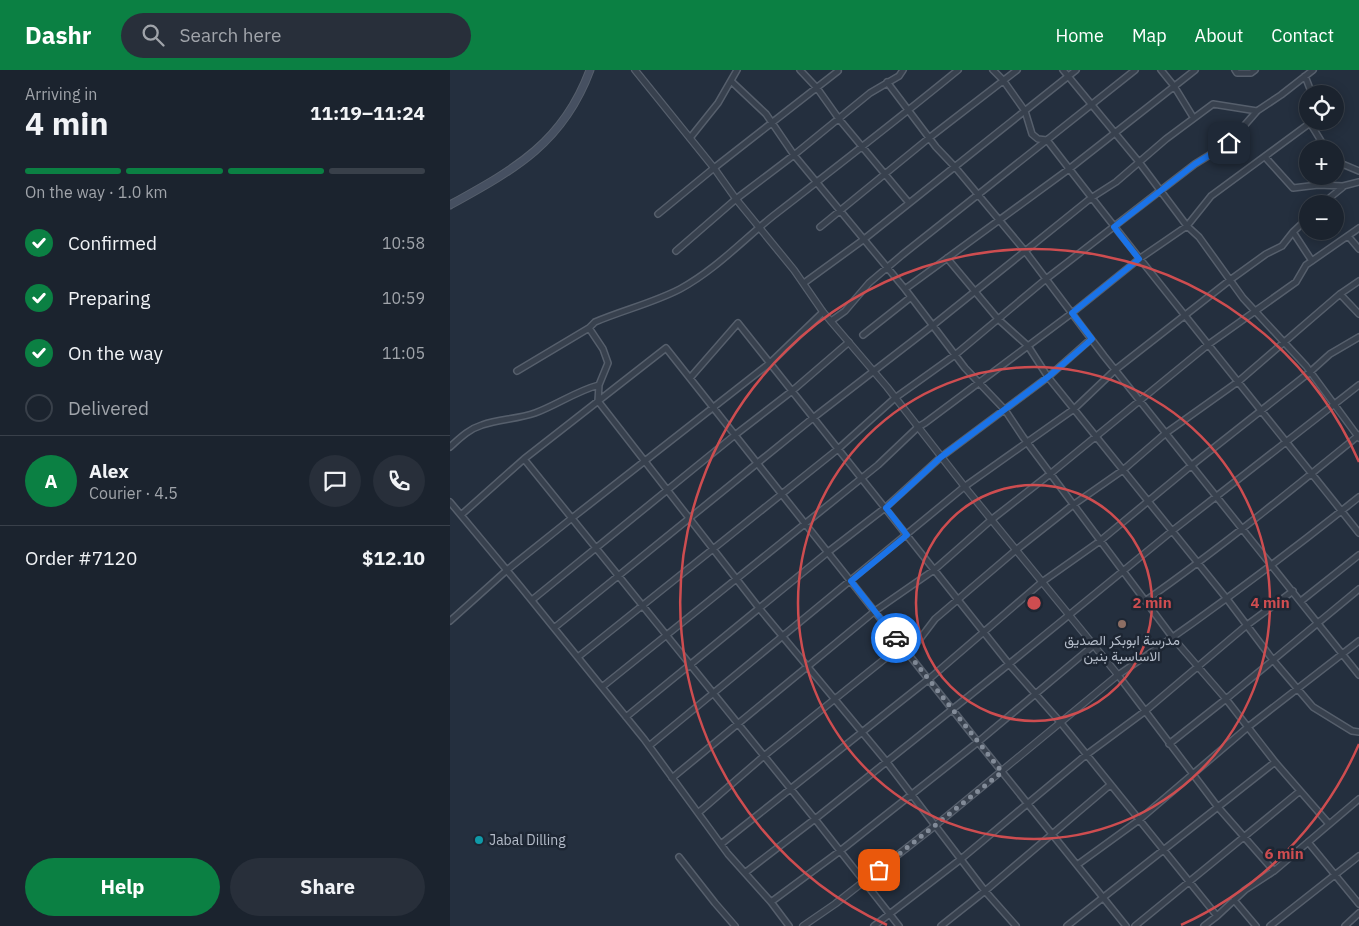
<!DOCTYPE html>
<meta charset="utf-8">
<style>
body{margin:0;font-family:"IBM Plex Sans",Vazirmatn,sans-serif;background:#282f3a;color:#f1f3f6;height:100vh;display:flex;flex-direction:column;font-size:19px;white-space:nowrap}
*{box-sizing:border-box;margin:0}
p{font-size:16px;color:#a0a4aa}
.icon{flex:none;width:28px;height:28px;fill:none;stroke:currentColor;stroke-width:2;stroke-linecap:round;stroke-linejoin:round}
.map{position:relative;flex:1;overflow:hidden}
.drawer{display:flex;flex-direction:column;background:#1b232e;width:450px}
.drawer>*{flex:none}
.controls{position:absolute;left:849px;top:15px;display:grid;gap:10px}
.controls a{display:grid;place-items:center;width:45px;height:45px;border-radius:50%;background:#1b232e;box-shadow:0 2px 12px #0003,0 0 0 1px #39404a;font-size:25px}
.pin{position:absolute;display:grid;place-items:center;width:42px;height:42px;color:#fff;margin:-21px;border-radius:10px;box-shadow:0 2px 8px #0006}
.courier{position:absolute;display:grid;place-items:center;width:50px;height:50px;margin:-25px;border:4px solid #1a73e8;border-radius:50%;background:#fff;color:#222;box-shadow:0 1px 6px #0007}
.headline em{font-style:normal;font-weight:700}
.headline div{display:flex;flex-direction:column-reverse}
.headline{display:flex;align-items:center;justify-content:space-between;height:85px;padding:0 25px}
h1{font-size:32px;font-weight:700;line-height:38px}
.bar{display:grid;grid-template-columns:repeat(4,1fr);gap:8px 5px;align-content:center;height:60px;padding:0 25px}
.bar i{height:6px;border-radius:4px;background:#39404a}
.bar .on{background:#0b8043}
.bar p{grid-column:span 4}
.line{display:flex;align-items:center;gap:12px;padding:0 25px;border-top:1px solid #39404a}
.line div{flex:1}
.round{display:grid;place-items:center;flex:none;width:52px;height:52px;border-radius:26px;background:#282f3a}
ol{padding:0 25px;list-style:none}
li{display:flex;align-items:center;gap:15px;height:55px}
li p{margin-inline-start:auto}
li .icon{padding:5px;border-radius:50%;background:#0b8043;color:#fff;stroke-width:4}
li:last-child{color:#a0a4aa}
li i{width:28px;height:28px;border:2px solid #39404a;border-radius:50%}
.button{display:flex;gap:10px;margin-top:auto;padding:10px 25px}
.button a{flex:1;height:58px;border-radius:30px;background:#0b8043;color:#fff;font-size:20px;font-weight:700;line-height:58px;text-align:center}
.button a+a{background:#282f3a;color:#f1f3f6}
header{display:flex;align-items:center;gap:30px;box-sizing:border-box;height:70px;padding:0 25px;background:#0b8043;color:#fff}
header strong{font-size:24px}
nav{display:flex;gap:28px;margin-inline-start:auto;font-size:18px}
.search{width:350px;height:45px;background:#282f3a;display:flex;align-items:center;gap:12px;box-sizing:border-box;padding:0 18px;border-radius:28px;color:#a0a4aa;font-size:19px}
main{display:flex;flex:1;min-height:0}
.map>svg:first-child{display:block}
</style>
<header>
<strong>Dashr</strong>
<div class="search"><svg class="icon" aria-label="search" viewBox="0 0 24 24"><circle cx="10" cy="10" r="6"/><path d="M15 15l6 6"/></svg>Search here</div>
<nav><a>Home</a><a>Map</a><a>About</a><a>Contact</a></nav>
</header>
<main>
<section class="drawer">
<div class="headline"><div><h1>4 min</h1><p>Arriving in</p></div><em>11:19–11:24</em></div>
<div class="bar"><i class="on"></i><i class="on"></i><i class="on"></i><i></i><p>On the way · 1.0 km</p></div>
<ol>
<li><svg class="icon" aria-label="check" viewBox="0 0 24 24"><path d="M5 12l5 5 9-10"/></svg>Confirmed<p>10:58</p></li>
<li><svg class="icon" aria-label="check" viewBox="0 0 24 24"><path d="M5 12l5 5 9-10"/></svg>Preparing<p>10:59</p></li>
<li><svg class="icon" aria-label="check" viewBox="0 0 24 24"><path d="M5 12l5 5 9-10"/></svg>On the way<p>11:05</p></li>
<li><i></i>Delivered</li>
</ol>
<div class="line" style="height:90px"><b class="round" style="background:#0b8043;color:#fff">A</b><div><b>Alex</b><p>Courier · 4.5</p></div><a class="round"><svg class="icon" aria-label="chat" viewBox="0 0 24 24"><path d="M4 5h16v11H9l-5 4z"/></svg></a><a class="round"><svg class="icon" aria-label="phone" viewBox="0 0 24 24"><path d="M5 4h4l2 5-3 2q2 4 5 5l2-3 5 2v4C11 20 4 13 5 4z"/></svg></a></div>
<div class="line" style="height:65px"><div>Order #7120</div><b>$12.10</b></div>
<div class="button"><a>Help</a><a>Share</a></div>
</section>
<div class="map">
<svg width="909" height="856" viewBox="0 0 909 856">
<rect width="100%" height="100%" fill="#242f3e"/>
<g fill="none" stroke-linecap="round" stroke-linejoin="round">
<g stroke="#565f6c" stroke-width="8">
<path id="minor" d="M350 0 367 18 389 49 459 133
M543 0 553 10 575 41 582 64 588 69 597 70C699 203 805 332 909 463
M613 0 689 92 737 156 749 167 793 228 856 296 909 368
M711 0 724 16 743 47
M785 0 787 3H801L805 0
M855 6 862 24
M281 11 316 44 344 85 455 219 515 298 555 340 573 367 723 568 776 629 825 692 879 754
M437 12 486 77 505 97 575 181 654 286 909 605
M861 52 860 53 876 79
M240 68 268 33 287 0
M815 87 843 118 868 115 893 116 909 112
M885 91 909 101
M872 134 893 117
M208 144 264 98 388 1
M370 157 479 68 567 0
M843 162 862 191
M898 166 909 179
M226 181 286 129 344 85 420 23 449 6 453 0
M497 188 548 249 578 276 598 307 777 529 823 590 863 637 902 661 909 662
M354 213 413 170 626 0
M455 219 619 99 745 0
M890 224 909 244
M381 251 395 241 419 213 452 185 685 0
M139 258 153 279 158 293 149 315 148 331 309 538 436 691 535 821 566 856
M413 265 461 227
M67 301 139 258 145 252C173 240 203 233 230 219 265 200 292 171 323 146 385 98 447 50 508 0
M240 308 288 253 559 594 611 653 767 846 754 856
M0 377C10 368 19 359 32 355 49 349 68 349 85 343 107 335 126 321 149 315
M74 389 216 278 528 672 676 856
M0 432 70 516 194 669 278 784 321 832 339 856
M11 445 74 389 365 749 449 856
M82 530 285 365 342 321 399 272
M695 531C769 479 839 422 909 365
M851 531 909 485
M0 551 57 500 122 448 320 293 373 242
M104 558 363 348 482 256 641 128 666 112 716 69 763 34 807 41
M128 587 388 379 445 328 505 285 596 209 719 114 745 94 779 73 807 41 831 25 863 0
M152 617 428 395 468 357 475 353 622 243 689 189 737 156 761 126 860 53
M176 647 378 482 435 438 491 387 598 307 641 269
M719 674 776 629 909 519
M199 676 514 417 624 339 665 300 780 210 816 184 832 176 843 162 858 148
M222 708 425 541 484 500 541 450 600 404 759 274 846 212 856 195 909 158
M248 743 314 686 452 575 466 574 485 549 566 480 623 435 673 400 716 363 789 311 890 224 909 211
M858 772 909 834
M271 774 479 609 592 512 650 471 742 395 860 302 880 284 909 267
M229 787 265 833 285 856
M627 795 689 750 798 657 909 571
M824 801 767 736 668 605C751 549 831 489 909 427
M296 802 365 749 559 594 722 461 909 315
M784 830 806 856
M321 832 390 781 528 672 644 575
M767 846 795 820 824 801 909 729
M424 856 511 789 636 685 694 642 797 555 843 521
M491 856 535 821 660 715
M617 856 825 692
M685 856 850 721
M820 856 909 786
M895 856 909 843"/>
</g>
<g stroke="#565f6c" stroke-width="8">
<path id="tertiary" d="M185 0 264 98 286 129 344 200 373 242 437 317 518 421 668 605 486 755 385 834 353 856"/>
</g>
<g stroke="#565f6c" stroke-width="9">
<path id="secondary" d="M0 135C65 99 113 73 140 0"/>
</g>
<use href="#minor" stroke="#38414e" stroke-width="5"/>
<use href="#tertiary" stroke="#38414e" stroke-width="5.5"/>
<use href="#secondary" stroke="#465061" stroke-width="7"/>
</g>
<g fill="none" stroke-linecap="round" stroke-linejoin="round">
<path stroke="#828b98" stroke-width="5" stroke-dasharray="0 9" d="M429 800 552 702 446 568"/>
<path stroke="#1a73e8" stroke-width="6" d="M446 568 401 511 457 465 436 438 491 387 598 307 642 269 622 243 689 189 664 157 745 94 779 73"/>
</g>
<g fill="none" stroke="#ce4d50" stroke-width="2.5">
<circle cx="584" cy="533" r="118"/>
<circle cx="584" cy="533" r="236"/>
<path d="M909 674A354 354 0 0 1 731 855M437 855A354 354 0 1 1 909 392"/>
</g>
<circle fill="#8d6e63" stroke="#1d2633" stroke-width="2" cx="672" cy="554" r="5"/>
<circle fill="#0f9aa8" stroke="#1d2633" stroke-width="2" cx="29" cy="770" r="5"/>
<g text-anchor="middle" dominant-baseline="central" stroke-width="5" stroke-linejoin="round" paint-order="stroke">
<g font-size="14" fill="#b4bcc9" stroke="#1d2633">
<text x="672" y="570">مدرسة ابوبكر الصديق<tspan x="672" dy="16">الاساسية بنين</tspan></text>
<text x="39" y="770" text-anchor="start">Jabal Dilling</text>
</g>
</g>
<circle cx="584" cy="533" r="8" fill="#ce4d50" stroke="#1d2633" stroke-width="2.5"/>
<g font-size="15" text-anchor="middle" font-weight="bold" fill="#ce4d50" stroke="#1d2633" stroke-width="5" stroke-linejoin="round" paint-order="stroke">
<text x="702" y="538">2 min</text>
<text x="820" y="538">4 min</text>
<text x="834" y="789">6 min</text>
</g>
</svg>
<div class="controls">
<a><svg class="icon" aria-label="locate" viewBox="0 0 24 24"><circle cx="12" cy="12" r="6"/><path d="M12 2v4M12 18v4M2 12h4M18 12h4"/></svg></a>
<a>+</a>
<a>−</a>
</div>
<div class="pin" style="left:429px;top:800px;background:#ea580c"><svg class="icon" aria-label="bag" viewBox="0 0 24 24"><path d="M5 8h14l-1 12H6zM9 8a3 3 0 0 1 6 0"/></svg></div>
<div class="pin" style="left:779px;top:73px;background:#1f2937"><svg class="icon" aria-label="home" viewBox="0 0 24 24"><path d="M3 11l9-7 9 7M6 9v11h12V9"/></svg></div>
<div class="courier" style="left:446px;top:568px"><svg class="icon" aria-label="car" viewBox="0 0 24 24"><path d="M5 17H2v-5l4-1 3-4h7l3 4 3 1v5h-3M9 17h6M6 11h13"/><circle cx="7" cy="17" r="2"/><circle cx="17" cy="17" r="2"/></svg></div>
</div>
</main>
